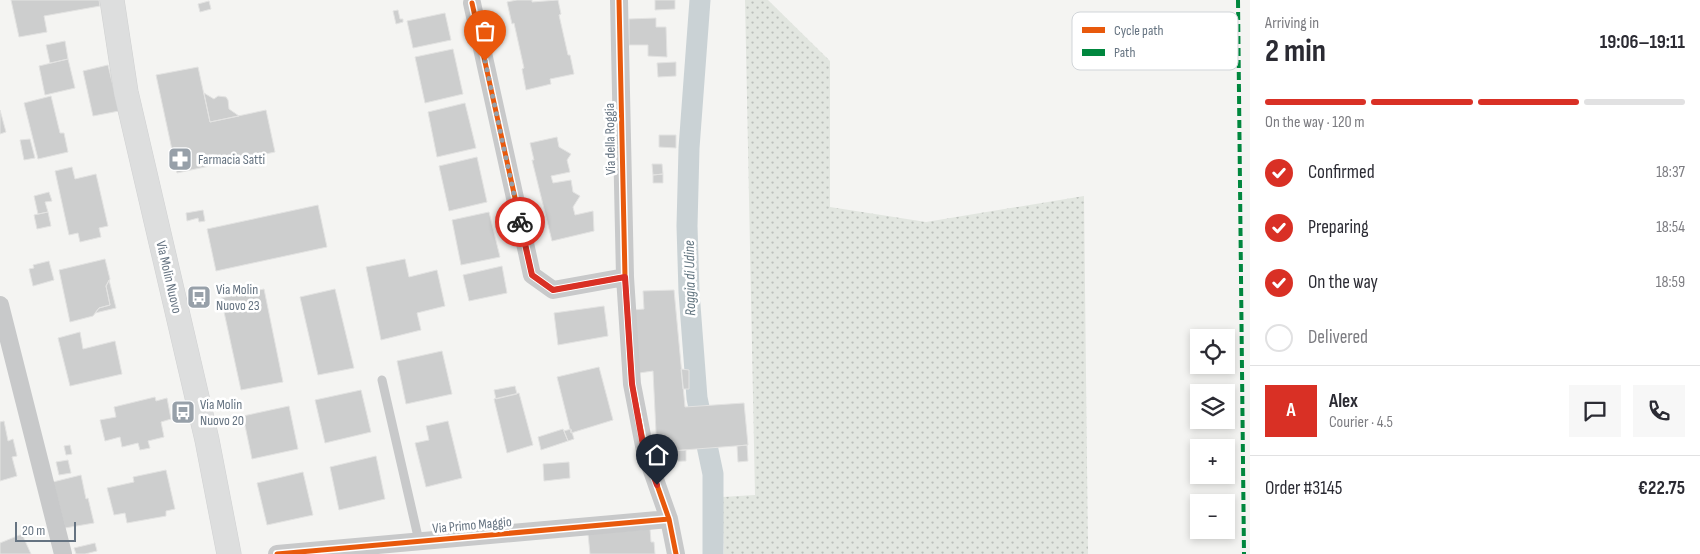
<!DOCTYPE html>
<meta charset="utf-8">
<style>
body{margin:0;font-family:"Sofia Sans Condensed",sans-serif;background:#f7f7f7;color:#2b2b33;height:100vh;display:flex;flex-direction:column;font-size:19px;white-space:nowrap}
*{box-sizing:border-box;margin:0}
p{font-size:16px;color:#7c7c81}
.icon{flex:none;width:28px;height:28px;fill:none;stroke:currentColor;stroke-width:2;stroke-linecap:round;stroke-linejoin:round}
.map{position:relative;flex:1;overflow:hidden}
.drawer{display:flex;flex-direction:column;background:#fff;width:450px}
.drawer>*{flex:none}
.buttons{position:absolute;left:1190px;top:329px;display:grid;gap:10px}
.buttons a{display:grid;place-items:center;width:45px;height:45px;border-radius:0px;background:#fff;box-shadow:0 2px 8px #0003;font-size:25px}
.scale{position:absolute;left:15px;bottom:12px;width:61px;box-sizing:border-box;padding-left:5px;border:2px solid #657381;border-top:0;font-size:14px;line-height:18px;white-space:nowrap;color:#657381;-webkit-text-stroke:4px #fff;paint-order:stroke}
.pin{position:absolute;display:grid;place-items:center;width:42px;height:42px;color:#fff;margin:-51px -21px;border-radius:50% 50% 50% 0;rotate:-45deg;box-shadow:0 0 5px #0007}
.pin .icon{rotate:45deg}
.courier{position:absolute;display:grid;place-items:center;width:50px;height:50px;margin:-25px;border:4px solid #d93025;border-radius:50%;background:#fff;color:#222;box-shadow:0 1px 6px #0007}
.headline em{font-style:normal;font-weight:700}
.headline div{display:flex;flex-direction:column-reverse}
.headline{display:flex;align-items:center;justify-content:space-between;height:85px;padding:0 15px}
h1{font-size:32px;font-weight:700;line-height:38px}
.bar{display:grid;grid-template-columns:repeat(4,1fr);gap:8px 5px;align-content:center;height:60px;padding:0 15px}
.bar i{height:6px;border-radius:4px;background:#e1e1e2}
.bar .selected{background:#d93025}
.bar p{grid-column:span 4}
.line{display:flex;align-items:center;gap:12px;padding:0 15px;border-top:1px solid #e1e1e2}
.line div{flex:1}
.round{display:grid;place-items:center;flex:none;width:52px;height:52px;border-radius:0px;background:#f7f7f7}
ol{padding:0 15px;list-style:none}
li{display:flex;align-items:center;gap:15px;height:55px}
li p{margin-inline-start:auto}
li .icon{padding:5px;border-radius:50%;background:#d93025;color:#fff;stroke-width:4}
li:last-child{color:#7c7c81}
li i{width:28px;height:28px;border:2px solid #e1e1e2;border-radius:50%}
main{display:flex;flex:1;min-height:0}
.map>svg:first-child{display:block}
</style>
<main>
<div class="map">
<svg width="1250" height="554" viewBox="0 0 1250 554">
<defs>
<pattern id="grass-dots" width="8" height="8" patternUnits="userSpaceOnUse" patternTransform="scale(1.25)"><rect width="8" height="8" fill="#e2e6e0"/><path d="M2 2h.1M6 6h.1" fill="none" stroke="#bbbfbb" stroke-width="1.8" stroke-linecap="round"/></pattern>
</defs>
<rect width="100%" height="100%" fill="#f4f4f2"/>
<path fill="url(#grass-dots)" d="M745 0H768L830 61V207L926 222 1084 196 1088 554H724L722 497 755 495Z"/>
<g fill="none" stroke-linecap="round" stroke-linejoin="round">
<path stroke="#cad2d5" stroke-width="21" d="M700 0 689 148 687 226 689 292 697 398 713 474V554"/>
</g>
<path fill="#cdcece" stroke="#e3e3e2" d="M11 0H99L100 6 44 16 47 32 19 37Z
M517 0H532V2L558 0 561 14 559 15 568 55H570L574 74 550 79 551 84 526 90 522 69 524 68 514 23 512 24 507 2Z
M655 0H675V9L655 10Z
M209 1 211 9 200 12 198 4Z
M398 10 400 19H403V22L396 24 393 11Z
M445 13 451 40 413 48 407 21Z
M656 18V27H666L667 57 648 56V45H629V19Z
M65 41 68 59 50 63 46 45Z
M453 49 463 94 425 103 415 57Z
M68 59 75 88 45 95 39 66Z
M676 62V76L658 77 657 63Z
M108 65 119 111 93 116 83 71Z
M198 67 210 122 266 110 275 152 177 173 156 75Z
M204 93 214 99 218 96 226 97 228 100 229 109 239 116 210 122Z
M51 96 60 133H64L68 152 38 159 24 103Z
M465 103 476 148 437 157 428 112Z
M0 110 6 132 0 134Z
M659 135H676V148L659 147Z
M557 137 559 147 571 154 567 160 570 172 551 176 553 183 571 180 573 192 580 196 573 207 575 215 593 211 594 231 552 241 532 160H534L530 143Z
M30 139 35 158 24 160 20 140Z
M477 157 487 202 449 211 439 166Z
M652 164H662L663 174 653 175Z
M72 167 75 179 96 174 108 226 99 228 101 237 80 242 78 233 69 235 55 171Z
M663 174V183H653V175Z
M49 192 52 201 45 202 48 212 38 214 34 196Z
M318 205 327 247 216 271 207 229Z
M203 210 205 221 199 222 198 218 187 221 186 213Z
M48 212 51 226 37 229 34 215Z
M489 212 500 257 461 265 452 220Z
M105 259 110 279 106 286 110 305 99 308 93 316 70 322 59 270Z
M405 259 409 277 437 270 445 306 417 313 421 330 381 340 366 267Z
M49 261 54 280 33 286 29 269 34 268 33 265Z
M502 266 507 293 469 301 463 275Z
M109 280 116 308 95 313 99 308 110 305 106 286Z
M264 289 283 382 241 390 221 298Z
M335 289 354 368 318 375 300 297Z
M674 290 685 407 744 403 748 445 657 452 653 371 639 373 633 310 644 309 643 291Z
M604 306 608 336 558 345 554 313Z
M80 332 83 349 115 341 122 374 70 386 58 338Z
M442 351 452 394 406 404 397 361Z
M599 367 613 420 571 433 557 377Z
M681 369 689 370V389H683Z
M515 386 517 394 496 399 494 390Z
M361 390 371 432 325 443 315 400Z
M519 393 533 445 507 453 494 399Z
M155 397 156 401 167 398 171 419 161 422 164 437 148 441 150 448 140 450 138 443 122 447 120 437 105 441 100 420 116 417 114 407Z
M289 406 298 449 252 459 243 416Z
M4 421 8 441 13 439 17 456 12 457 17 476 0 481V422Z
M448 421 462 478 426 487 415 443 429 440 426 426Z
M563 429 568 441 541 450 538 437Z
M571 429 574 439 568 441 564 431Z
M70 445 72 454 66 455 64 446Z
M747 445 748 461 738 462 737 446Z
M686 450V461L657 462V452Z
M376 456 385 499 339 510 330 467Z
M68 460 71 473 59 475 56 462Z
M569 462 570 478 544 481 543 464Z
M166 470 175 509 166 511V516L127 523 125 513 114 515 107 488 134 482 133 477Z
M303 472 313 515 267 525 257 483Z
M81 475 86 499 88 498 94 523 65 528 53 482Z
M650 529 651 542H654L655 554H590L588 534Z
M22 534 31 554H0V543Z
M95 543 97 551 85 554H76L74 548Z"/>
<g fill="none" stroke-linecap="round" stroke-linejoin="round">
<g stroke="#d0d1d2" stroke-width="25">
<path id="secondary" d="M112 0 126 92 207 440 229 554"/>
</g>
<path stroke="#c8c9ca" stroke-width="9" d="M382 380 419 541"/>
<path stroke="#c8c9ca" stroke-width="18" d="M619 0 625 277 632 384 645 451 669 519 676 554
M472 3 532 275 553 290 625 277
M0 305 63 554
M277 554 669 519"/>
<use href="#secondary" stroke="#dddede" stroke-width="24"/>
<path stroke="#00873e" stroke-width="4" stroke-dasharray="8 4" stroke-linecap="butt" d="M1238 0 1244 554"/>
<g stroke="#fff" stroke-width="8">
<path id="cycleway" d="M619 0 625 277 632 384 645 451 669 519 676 554
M472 3 532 275 553 290 625 277
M277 554 669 519"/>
</g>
<use href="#cycleway" stroke="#e8590c" stroke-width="5"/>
</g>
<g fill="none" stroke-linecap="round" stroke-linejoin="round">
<path stroke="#97a0a9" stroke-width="5" stroke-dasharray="0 9" d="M485 61 520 222"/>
<path stroke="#d93025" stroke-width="6" d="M520 222 532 275 553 290 625 277 632 384 644 451 657 485"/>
</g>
<defs>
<g id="pharmacy-square" transform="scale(1.25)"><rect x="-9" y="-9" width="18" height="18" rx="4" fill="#97a0a9" stroke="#fff"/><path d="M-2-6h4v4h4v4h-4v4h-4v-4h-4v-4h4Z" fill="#fff"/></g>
<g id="bus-square" transform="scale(1.25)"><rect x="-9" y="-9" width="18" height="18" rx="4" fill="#97a0a9" stroke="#fff"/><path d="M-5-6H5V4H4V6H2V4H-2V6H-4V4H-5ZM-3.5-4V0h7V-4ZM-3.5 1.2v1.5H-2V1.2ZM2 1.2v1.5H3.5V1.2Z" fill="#fff"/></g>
</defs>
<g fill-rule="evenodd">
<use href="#pharmacy-square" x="180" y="159"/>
<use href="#bus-square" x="199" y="297"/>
<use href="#bus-square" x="183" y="412"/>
</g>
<g text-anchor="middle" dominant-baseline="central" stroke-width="5" stroke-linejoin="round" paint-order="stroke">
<g font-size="14" fill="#657381" stroke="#fff">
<text transform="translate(610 139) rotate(-91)">Via della Roggia</text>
<text transform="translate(169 277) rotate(77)">Via Molin Nuovo</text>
<text transform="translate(472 525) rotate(-5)">Via Primo Maggio</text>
</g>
<g font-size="14" fill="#657381" stroke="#fff" text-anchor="start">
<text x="198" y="159">Farmacia Satti</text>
<text x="216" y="289">Via Molin<tspan x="216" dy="16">Nuovo 23</tspan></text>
<text x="200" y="404">Via Molin<tspan x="200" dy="16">Nuovo 20</tspan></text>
</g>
<g font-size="15" font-style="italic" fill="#61747f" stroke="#fff">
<text transform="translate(690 278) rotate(-91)">Roggia di Udine</text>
</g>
</g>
<rect x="1072" y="12" width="166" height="58" rx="8" fill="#fff" stroke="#d1d5d9" stroke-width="1"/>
<rect x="1082" y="27" width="23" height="6" fill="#e8590c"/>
<rect x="1082" y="49" width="23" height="7" fill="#00873e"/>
<g font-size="14" fill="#657381">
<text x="1114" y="35">Cycle path</text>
<text x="1114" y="57">Path</text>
</g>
</svg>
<div class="buttons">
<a><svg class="icon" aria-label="locate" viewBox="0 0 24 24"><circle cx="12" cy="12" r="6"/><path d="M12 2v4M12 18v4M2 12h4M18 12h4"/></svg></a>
<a><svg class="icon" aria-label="layers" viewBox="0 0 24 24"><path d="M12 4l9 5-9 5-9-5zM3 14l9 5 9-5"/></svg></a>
<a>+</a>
<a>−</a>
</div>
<div class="scale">20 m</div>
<div class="pin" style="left:485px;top:61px;background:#ea580c"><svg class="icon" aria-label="bag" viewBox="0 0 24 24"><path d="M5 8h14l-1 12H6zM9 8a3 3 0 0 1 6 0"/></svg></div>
<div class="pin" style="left:657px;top:485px;background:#1f2937"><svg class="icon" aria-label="home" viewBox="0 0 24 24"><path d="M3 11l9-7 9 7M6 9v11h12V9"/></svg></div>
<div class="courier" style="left:520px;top:222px"><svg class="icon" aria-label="bike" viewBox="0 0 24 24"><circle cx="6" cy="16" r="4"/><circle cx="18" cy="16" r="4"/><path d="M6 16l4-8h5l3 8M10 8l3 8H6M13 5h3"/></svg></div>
</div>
<section class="drawer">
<div class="headline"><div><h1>2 min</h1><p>Arriving in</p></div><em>19:06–19:11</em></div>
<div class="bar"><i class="selected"></i><i class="selected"></i><i class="selected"></i><i></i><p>On the way · 120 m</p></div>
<ol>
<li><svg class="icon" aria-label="check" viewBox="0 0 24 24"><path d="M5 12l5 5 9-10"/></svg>Confirmed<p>18:37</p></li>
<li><svg class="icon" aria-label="check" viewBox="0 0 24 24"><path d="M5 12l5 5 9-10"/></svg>Preparing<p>18:54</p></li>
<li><svg class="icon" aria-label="check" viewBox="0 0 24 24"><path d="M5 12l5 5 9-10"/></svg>On the way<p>18:59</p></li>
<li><i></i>Delivered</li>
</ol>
<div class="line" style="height:90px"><b class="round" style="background:#d93025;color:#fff">A</b><div><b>Alex</b><p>Courier · 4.5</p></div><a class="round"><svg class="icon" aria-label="chat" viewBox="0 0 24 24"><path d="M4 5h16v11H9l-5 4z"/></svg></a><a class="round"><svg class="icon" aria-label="phone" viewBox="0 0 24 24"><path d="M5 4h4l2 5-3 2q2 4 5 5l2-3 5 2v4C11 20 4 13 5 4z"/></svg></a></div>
<div class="line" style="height:65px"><div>Order #3145</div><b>€22.75</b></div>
</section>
</main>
